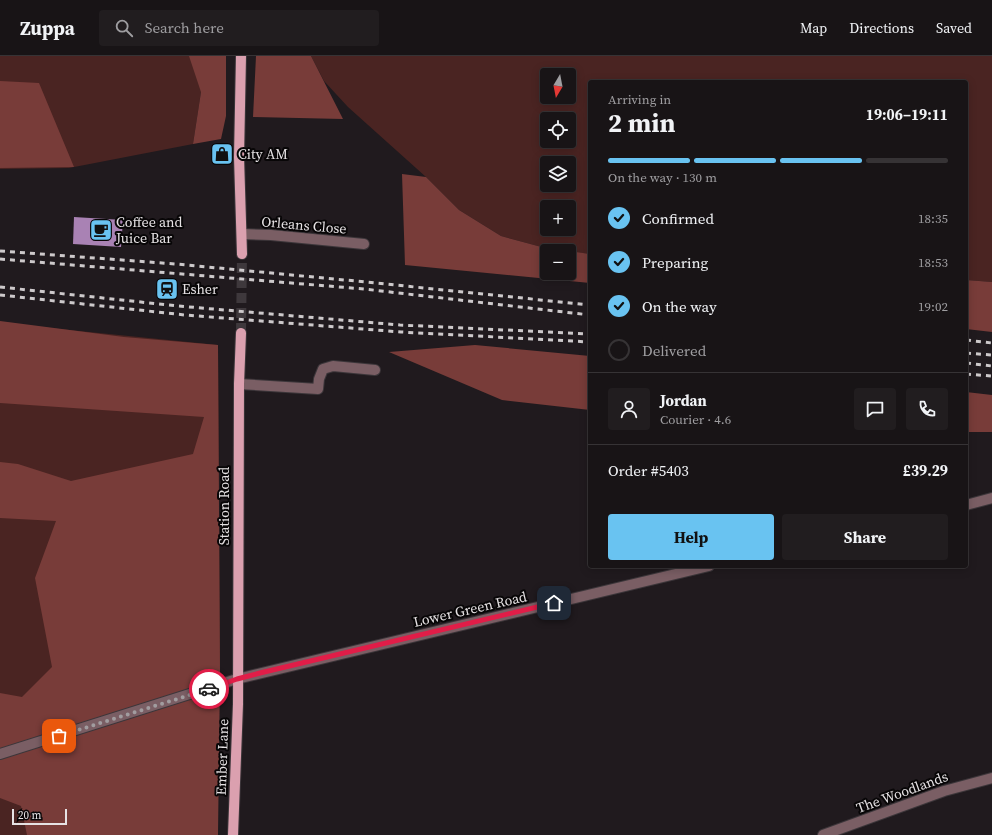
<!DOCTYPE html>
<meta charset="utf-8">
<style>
body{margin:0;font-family:"Source Serif 4",serif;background:#211d1f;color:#f1f3f6;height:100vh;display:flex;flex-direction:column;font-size:15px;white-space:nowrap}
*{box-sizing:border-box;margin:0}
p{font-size:13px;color:#9f9ea1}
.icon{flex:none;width:22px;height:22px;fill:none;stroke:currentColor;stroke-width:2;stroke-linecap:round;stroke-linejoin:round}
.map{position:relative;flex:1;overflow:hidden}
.sheet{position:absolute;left:588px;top:24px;width:380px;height:488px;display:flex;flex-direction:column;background:#181416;border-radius:4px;box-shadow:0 2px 10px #0003,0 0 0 1px #363335}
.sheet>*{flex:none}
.needle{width:26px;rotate:190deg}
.fabs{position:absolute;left:540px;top:12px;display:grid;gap:8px}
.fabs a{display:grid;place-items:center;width:36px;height:36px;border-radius:4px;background:#181416;box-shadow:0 2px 10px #0003,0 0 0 1px #363335;font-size:20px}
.scale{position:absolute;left:12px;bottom:10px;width:55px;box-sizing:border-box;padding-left:4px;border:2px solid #e6e2e4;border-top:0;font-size:11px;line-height:14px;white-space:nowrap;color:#e6e2e4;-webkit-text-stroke:3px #080607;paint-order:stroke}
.pin{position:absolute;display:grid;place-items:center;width:34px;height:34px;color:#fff;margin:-17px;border-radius:8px;box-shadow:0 2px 6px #0006}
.courier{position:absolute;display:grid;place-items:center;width:40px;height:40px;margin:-20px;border:3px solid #e11d48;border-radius:50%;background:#fff;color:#222;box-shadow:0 1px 5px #0007}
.overview em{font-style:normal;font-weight:700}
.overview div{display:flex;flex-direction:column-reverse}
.overview{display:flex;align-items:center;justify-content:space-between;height:68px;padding:0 20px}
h1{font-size:26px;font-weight:700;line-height:30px}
.bar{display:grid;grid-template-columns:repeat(4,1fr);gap:6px 4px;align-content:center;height:48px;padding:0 20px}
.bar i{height:5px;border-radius:3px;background:#363335}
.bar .current{background:#69c3f1}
.bar p{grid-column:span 4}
.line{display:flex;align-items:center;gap:10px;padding:0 20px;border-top:1px solid #363335}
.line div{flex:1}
.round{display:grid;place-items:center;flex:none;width:42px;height:42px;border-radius:4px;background:#211d1f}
ol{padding:0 20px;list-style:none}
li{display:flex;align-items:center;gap:12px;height:44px}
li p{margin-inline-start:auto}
li .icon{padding:4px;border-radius:50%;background:#69c3f1;color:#111;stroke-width:4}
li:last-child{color:#9f9ea1}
li i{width:22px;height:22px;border:2px solid #363335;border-radius:50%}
.cta{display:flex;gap:8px;margin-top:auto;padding:8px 20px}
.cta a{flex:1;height:46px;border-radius:4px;background:#69c3f1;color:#111;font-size:16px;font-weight:700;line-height:46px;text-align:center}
.cta a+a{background:#211d1f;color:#f1f3f6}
header{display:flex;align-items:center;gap:24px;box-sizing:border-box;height:56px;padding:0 20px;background:#181416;border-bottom:1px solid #363335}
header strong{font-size:19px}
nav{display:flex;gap:22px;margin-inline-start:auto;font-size:14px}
.search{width:280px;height:36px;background:#211d1f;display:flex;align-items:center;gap:10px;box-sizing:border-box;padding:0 14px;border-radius:4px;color:#9f9ea1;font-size:15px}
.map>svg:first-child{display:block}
</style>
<header>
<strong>Zuppa</strong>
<div class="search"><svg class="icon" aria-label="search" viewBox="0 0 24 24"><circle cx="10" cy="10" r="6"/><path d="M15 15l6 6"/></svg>Search here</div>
<nav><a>Map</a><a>Directions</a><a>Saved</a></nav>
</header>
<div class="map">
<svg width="992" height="779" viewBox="0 0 992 779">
<rect width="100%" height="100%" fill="#201a1e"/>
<path fill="#4a2422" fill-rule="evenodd" d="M0 0H201V36L193 88 69 112 0 113Z
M311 0H992V226L966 224V26H590V198L549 193 501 180 459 154 426 121 348 51 324 25ZM547 19H569V41H547ZM547 63H569V85H547ZM547 107H569V129H547ZM547 151H569V173H547Z
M0 267 218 289 220 619 48 779H0Z"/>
<path fill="#783c39" d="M189 0H226V60L221 83 193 88 201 36Z
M256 0H311L343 63 253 61Z
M0 25 39 27 74 111 0 112Z
M402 118 426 121 459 154 501 180 549 193 567 195H547V217H569V195L590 198V227L405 209Z
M966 224 992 226V276L966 273Z
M0 265 124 281 218 289 220 619 218 779H27L21 750 0 742V637L22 641 52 611 35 522 56 465 0 462V406L18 408 71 425 193 398 204 361 0 347Z
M475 289 590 300V354L502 344 389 296Z
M966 336 992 339V376H966Z"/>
<path fill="#a982b4" d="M74 161 123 164 121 191 73 188Z"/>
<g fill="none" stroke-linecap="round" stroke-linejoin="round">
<path stroke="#3e383c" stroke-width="10" stroke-dasharray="10 5" stroke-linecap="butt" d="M241 277 242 198"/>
<g stroke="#3c363a" stroke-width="12">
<path id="minor" d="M242 178 271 179 364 188
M239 328 318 333 319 323 323 313 333 310 375 314
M966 449 992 442
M0 698 237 623 709 510
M823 779 944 735 992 722"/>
</g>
<g stroke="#3c363a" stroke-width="12">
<path id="major" d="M241 0 239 101 242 198
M233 779 238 648 239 328 241 277"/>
</g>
<use href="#minor" stroke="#7a5e64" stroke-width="10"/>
<use href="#major" stroke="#dba0af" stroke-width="10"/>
<path stroke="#cdc9cb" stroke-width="3" stroke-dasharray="5 5" stroke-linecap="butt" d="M0 195 176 208 366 226 590 249
M0 203 364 233 590 259
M0 231 178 250 400 269 590 278
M0 239 185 259 401 276 590 286
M966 284 992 287
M966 297 992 299
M966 307 992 310
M966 318 992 320"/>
</g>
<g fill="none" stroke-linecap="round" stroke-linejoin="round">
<path stroke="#a19c9f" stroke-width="4" stroke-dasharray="0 7.2" d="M59 680 209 633"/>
<path stroke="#e11d48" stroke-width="5" d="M209 633 237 623 260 617 554 547"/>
</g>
<defs>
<g id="shop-square" transform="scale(1.15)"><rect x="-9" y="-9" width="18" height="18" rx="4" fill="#69c3f1" stroke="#080607"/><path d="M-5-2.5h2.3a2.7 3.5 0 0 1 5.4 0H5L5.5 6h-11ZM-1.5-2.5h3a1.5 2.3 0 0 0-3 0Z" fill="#111"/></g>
<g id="cafe-square" transform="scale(1.15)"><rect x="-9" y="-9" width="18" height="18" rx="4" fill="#69c3f1" stroke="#080607"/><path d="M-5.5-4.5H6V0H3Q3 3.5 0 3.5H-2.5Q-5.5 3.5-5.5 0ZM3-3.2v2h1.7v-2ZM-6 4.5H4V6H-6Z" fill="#111"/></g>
<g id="station-square" transform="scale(1.15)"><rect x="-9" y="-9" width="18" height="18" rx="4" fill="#69c3f1" stroke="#080607"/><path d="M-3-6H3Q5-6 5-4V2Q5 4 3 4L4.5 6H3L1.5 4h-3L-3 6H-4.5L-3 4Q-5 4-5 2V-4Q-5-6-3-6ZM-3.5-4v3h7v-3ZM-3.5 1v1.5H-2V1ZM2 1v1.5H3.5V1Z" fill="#111"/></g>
</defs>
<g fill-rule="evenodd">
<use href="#shop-square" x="222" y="98"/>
<use href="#cafe-square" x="101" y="174"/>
<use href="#station-square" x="167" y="233"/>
</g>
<g text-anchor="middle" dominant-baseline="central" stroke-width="4" stroke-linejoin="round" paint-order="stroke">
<g font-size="14" fill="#e6e2e4" stroke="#080607" text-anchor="start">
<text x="238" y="98">City AM</text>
<text x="116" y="166">Coffee and<tspan x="116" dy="16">Juice Bar</tspan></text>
<text x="182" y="233">Esher</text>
</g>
<g font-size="14" fill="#e6e2e4" stroke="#080607">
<text transform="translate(304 169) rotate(5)">Orleans Close</text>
<text transform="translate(224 450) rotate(-90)">Station Road</text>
<text transform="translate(470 553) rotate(-13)">Lower Green Road</text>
<text transform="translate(222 701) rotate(-88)">Ember Lane</text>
<text transform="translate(902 736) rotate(-20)">The Woodlands</text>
</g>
</g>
</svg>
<div class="fabs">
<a><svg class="needle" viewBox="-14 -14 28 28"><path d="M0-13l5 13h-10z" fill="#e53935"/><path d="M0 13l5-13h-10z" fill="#9f9ea1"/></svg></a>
<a><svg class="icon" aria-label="locate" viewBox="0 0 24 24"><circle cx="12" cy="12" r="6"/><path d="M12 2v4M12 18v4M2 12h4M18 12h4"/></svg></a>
<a><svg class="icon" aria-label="layers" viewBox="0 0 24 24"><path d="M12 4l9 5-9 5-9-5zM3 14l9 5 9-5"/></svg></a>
<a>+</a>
<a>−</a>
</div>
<div class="scale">20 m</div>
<div class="pin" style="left:59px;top:680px;background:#ea580c"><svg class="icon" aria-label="bag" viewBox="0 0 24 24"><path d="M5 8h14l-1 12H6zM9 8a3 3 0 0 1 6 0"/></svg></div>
<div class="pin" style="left:554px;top:547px;background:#1f2937"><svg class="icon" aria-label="home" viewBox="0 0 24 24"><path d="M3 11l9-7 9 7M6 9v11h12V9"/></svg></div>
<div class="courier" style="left:209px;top:633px"><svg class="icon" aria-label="car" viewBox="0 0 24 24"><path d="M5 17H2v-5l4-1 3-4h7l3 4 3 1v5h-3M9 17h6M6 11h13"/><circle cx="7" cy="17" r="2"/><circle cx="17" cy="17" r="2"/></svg></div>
<section class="sheet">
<div class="overview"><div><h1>2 min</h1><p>Arriving in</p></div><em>19:06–19:11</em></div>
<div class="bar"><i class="current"></i><i class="current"></i><i class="current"></i><i></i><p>On the way · 130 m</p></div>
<ol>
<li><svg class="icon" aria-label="check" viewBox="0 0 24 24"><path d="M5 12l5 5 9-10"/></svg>Confirmed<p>18:35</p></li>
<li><svg class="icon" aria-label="check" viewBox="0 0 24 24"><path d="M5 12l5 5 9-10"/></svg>Preparing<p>18:53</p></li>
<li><svg class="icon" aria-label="check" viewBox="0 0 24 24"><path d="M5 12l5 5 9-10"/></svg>On the way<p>19:02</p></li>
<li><i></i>Delivered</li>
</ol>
<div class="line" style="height:72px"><a class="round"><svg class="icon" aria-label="person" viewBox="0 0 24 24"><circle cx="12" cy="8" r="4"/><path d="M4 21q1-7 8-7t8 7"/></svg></a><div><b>Jordan</b><p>Courier · 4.6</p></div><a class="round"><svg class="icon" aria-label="chat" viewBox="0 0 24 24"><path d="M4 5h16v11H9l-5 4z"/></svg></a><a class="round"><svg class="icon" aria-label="phone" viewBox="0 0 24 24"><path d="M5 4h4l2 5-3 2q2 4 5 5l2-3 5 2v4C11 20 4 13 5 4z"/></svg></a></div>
<div class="line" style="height:52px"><div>Order #5403</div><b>£39.29</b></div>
<div class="cta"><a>Help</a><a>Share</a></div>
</section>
</div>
